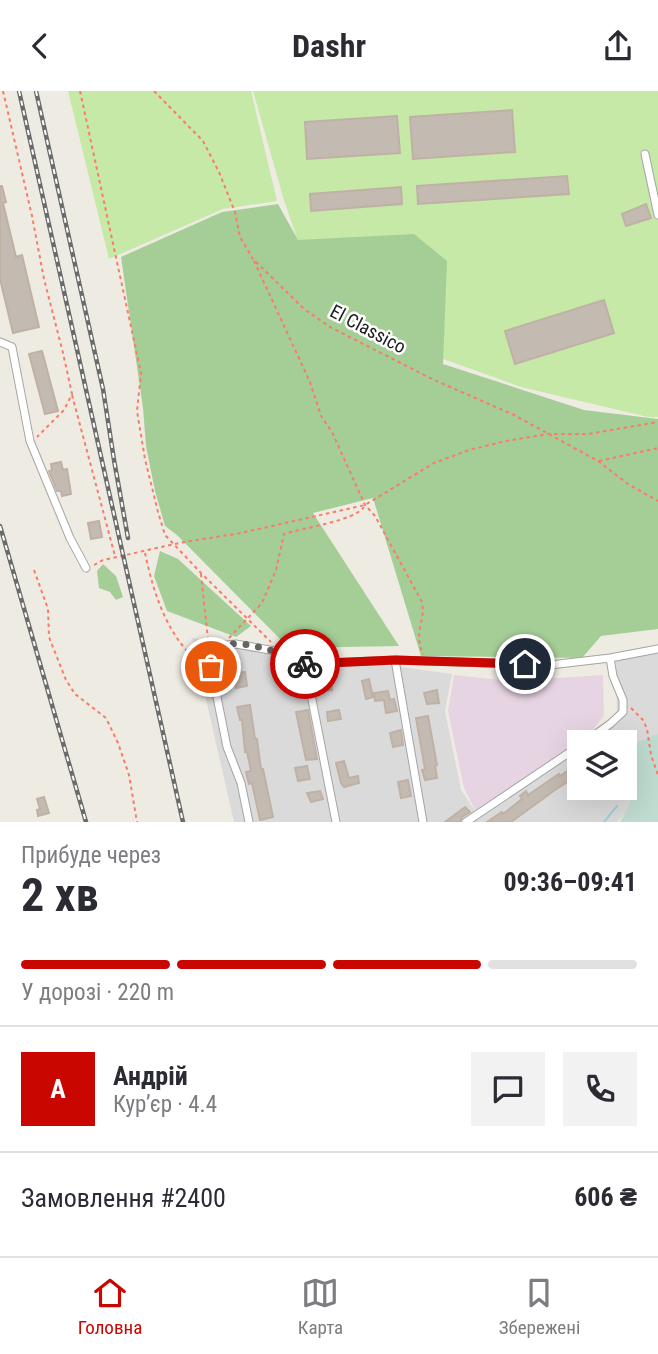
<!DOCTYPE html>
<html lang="uk">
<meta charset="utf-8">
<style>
body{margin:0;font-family:"Roboto Condensed",sans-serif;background:#f2f2f3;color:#2b2b33;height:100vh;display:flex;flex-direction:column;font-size:26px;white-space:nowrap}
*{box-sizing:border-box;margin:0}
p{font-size:23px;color:#7c7c81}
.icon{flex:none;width:38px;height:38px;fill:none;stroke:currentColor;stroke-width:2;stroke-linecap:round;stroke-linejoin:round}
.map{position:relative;height:731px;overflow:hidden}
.side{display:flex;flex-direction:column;background:#fff;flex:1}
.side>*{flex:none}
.tools{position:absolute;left:567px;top:639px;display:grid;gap:14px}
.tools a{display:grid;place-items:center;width:70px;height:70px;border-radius:0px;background:#fff;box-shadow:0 7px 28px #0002;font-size:35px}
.pin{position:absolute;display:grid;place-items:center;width:60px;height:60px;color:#fff;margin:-30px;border:4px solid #fff;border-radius:50%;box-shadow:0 2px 7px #0007}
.courier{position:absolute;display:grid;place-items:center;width:70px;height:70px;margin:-35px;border:5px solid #c90600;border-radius:50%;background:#fff;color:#222;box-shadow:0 2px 9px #0007}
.overview em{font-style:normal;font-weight:700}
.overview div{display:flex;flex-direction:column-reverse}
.overview{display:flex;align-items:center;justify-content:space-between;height:119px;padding:0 21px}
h1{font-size:46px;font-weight:700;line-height:52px}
.bar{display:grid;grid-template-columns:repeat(4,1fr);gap:10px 7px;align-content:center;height:84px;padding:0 21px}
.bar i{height:9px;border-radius:5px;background:#e1e1e2}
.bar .current{background:#c90600}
.bar p{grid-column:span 4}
.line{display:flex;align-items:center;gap:18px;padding:0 21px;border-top:2px solid #e1e1e2}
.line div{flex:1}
.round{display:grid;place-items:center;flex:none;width:74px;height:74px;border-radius:0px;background:#f2f2f3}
header{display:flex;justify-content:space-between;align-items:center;height:91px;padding:0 21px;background:#fff;font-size:32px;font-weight:700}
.dock{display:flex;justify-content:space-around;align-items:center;height:98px;border-top:2px solid #e1e1e2;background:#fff;font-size:19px;color:#7c7c81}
.dock a{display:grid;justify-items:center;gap:4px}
.dock .current{color:#c90600}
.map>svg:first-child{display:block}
</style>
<header><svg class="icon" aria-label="back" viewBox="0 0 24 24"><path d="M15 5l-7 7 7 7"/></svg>Dashr<svg class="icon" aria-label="share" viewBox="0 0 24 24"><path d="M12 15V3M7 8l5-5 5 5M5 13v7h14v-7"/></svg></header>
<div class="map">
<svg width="658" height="731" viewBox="0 0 658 731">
<rect width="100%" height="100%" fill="#eeebe2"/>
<path fill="#dbdada" d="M192 547 452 583 445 620 461 699 479 726 579 658V696H625V651H590L617 633 616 567 658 562V691L617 731H234Z"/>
<path fill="#e7d4e3" d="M454 584 510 590 603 584 604 624 588 645 476 721 464 697 448 620Z"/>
<path fill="#c6e9a8" d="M68 0H251L277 110 223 118 109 168Z
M253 0H658V326H648L521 296 385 247 318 209 283 106Z"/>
<path fill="#a5ce97" d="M278 113 298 149 414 143 447 170 443 273 584 319 658 328V538L601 545 582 567 421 565 373 407 313 422 399 555 289 557 177 444 165 435 155 400 146 355 143 317 121 166 222 121Z
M160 460 178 468 251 535 236 546 167 520 154 485Z
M103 473 116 485 123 506 116 509 110 501 99 497 97 480Z"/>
<path fill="#bfdcd0" d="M658 643V731H620C643 697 625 690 625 656Z"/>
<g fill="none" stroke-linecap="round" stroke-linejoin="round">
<path stroke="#a2cddc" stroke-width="2" d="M604 731 617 715"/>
</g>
<path fill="#c3bab2" stroke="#c0b1a5" stroke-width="2" d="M512 19 515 61 413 68 410 26Z
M397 25 400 62 307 68 305 31Z
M567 85 569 103 418 113 417 95Z
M0 95H2L6 111 3 112 16 166 22 164 39 236 13 242 0 188Z
M401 96 402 113 311 120 310 103Z
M646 113 651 127 626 135 622 123Z
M604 209 614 242 515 273 505 240Z
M42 260 58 320 45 323 29 263Z
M61 371 63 379 67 378 71 403 62 405 61 400H57L49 380 52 379 51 373Z
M99 430 102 446 91 448 88 432Z
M245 581 247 595 236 597 234 583Z
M331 587 332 599 323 600 322 588Z
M369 588 373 606 366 608 362 590Z
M437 599 439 612 427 613 424 602Z
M388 600 390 609 394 608 397 620 386 622 384 609 375 610 374 602Z
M250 614 255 648H257L261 678H263L273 726 260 729 252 692 249 693 246 681 251 680 247 661H245L242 629H240L237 616Z
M308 619 317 668 306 669 296 621Z
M339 619 341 628 328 630 327 621Z
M428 625 437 674 435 675 437 687 425 689 422 679 425 678 416 627Z
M401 639 403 654 393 656 390 642Z
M344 670 349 687 358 685 359 692 344 696 341 692 336 672Z
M579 672V687L571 693 569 690 555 699 511 731H487L502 721 503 723 522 708 520 705 526 700 528 704 544 693 559 683 560 685Z
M307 675 310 688 298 690 295 677Z
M408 689 411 705 401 707 398 691Z
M320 700 323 708 311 711 307 702Z
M44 706 49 722 38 725 37 719 40 718 37 708Z
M465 716 470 721 462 726 460 731H445Z"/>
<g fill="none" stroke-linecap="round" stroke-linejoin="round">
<g stroke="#a4a4a4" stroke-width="9">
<path id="minor" d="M645 63 658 124
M0 251 12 256 30 350 70 447 86 477
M395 569 423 731
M305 573 336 731
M585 651 610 633 623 621V609L613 585 610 567
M249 731 241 692 227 656 211 576 218 555 236 553 281 561 305 573 395 569 550 574 610 567 658 558
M466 731 579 655"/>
</g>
<path stroke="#f97b68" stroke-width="2" stroke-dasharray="3.5 3.5" stroke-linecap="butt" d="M3 0 32 125 44 188 63 262 72 303 64 319 37 346
M80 0 141 282 137 320 145 368 158 421 165 444 201 482 271 551
M154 0 203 50 219 81 235 121 240 146 253 168 304 218 330 236 432 288 514 324 598 370 628 393 658 410
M254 170 310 291 321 325 332 341 365 414 375 425 422 511C426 530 413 541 423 563
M72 304 115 465
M599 370 658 357
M145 462C151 490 159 519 175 544 184 558 196 570 206 583
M94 474 103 469 184 451 241 442 365 414 434 372 469 359 506 350 548 343H588L658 331
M34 479 48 518 49 546 66 589 75 603 106 627 118 652 129 684 137 731
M201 483 209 558
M229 547 262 512 276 479 284 443C302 437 354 430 364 416
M631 617 643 629 647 638 651 664 658 684"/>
<use href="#minor" stroke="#fff" stroke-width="7"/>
<g stroke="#6b6b6b" stroke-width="4.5">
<path id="rail" d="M19 0 183 731
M36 0 103 298 114 369 128 447
M0 435 86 731"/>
</g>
<use href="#rail" stroke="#fff" stroke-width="2" stroke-dasharray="5" stroke-linecap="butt"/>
</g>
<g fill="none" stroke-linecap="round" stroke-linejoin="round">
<path stroke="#666562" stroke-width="7" stroke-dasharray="0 12.6" d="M211 576 218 555C244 547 281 562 305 573"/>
<path stroke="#c90600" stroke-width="9" d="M305 573 395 569 525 573"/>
</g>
<g text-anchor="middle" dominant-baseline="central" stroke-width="5" stroke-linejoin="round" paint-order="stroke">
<g font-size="19" fill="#1d1d1d" stroke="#fff">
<text transform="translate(368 238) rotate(28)">El Classico</text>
</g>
</g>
</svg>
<div class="tools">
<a><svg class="icon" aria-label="layers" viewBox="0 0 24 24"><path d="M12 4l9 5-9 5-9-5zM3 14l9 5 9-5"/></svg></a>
</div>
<div class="pin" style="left:211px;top:576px;background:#ea580c"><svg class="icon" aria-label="bag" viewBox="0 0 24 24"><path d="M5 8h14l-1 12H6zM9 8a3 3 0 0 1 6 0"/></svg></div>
<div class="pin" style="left:525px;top:573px;background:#1f2937"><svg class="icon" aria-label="home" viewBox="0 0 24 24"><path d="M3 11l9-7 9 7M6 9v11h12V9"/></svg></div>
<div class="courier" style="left:305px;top:573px"><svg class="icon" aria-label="bike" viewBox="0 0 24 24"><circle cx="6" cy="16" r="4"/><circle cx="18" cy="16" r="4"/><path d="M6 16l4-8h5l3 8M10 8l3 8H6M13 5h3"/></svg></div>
</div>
<section class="side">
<div class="overview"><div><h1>2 хв</h1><p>Прибуде через</p></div><em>09:36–09:41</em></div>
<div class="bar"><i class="current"></i><i class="current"></i><i class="current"></i><i></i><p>У дорозі · 220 m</p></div>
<div class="line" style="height:126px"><b class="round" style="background:#c90600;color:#fff">А</b><div><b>Андрій</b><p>Кур’єр · 4.4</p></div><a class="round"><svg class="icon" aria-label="chat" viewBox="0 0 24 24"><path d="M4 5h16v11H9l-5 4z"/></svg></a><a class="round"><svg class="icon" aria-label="phone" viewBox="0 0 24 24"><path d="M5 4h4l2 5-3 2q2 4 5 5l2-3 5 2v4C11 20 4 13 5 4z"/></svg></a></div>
<div class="line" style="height:91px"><div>Замовлення #2400</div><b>606 ₴</b></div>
</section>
<nav class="dock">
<a class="current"><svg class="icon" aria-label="home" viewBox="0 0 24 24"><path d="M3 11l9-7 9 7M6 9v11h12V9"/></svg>Головна</a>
<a><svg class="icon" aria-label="map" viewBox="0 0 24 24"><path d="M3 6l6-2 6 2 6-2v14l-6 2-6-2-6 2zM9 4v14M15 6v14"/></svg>Карта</a>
<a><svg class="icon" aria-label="saved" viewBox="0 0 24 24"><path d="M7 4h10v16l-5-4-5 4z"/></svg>Збережені</a>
</nav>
